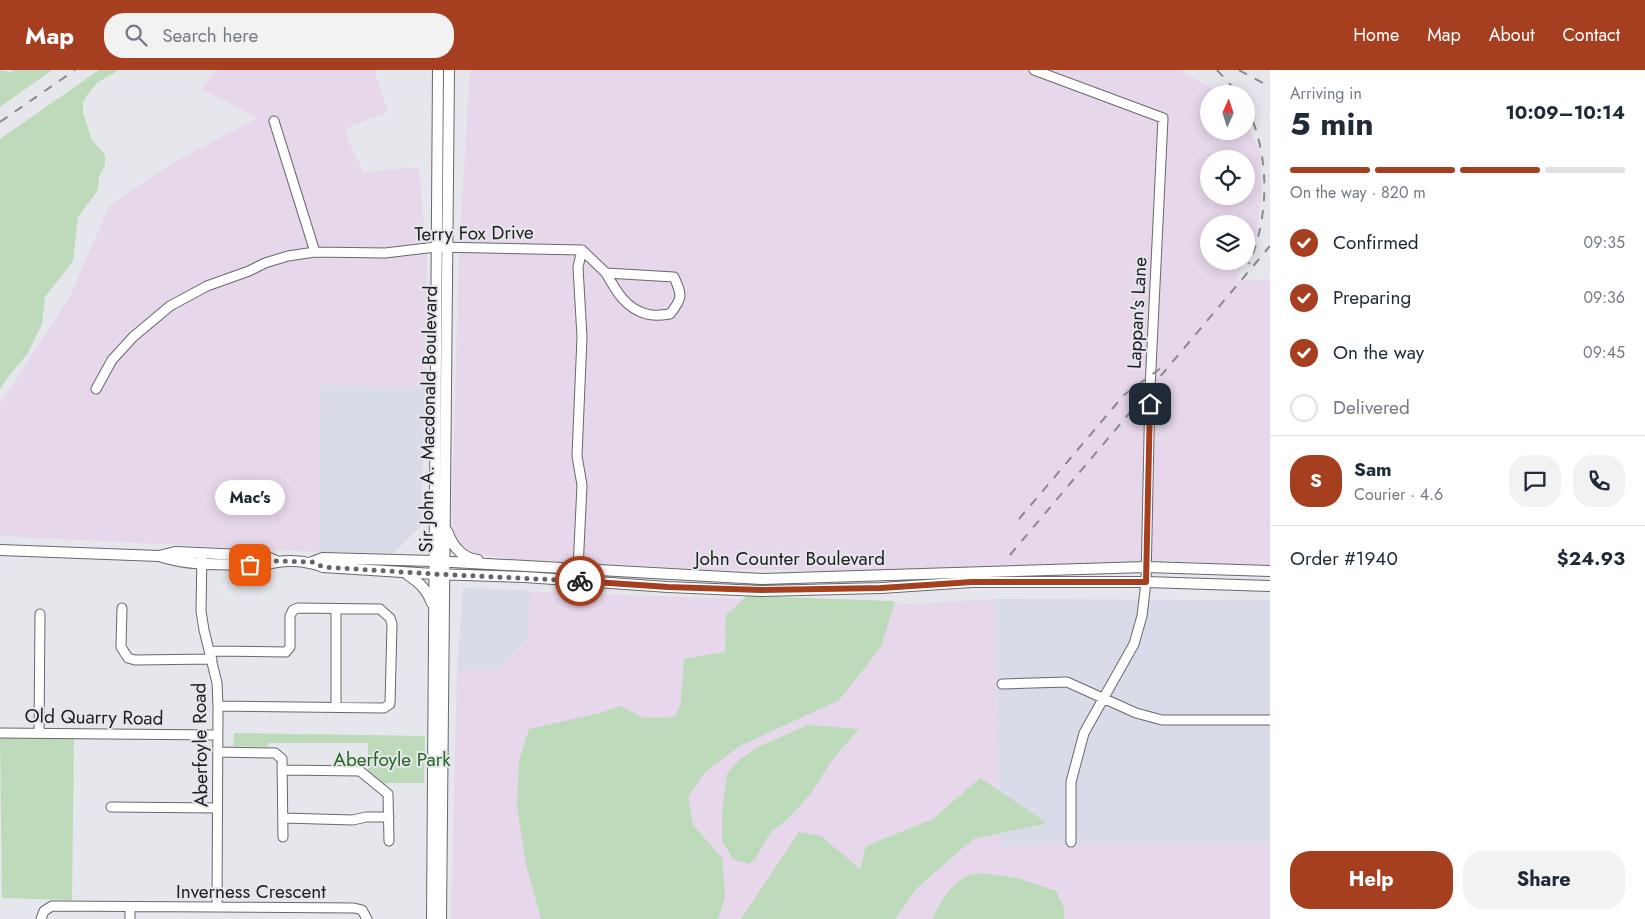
<!DOCTYPE html>
<meta charset="utf-8">
<style>
body{margin:0;font-family:Jost,sans-serif;background:#f2f2f3;color:#1f2937;height:100vh;display:flex;flex-direction:column;font-size:19px;white-space:nowrap}
*{box-sizing:border-box;margin:0}
p{font-size:16px;color:#747a83}
.icon{flex:none;width:28px;height:28px;fill:none;stroke:currentColor;stroke-width:2;stroke-linecap:round;stroke-linejoin:round}
.map{position:relative;flex:1;overflow:hidden}
.panel{display:flex;flex-direction:column;background:#fff;width:375px}
.panel>*{flex:none}
.needle{width:32px;rotate:3deg}
.fabs{position:absolute;left:1200px;top:15px;display:grid;gap:10px}
.fabs a{display:grid;place-items:center;width:55px;height:55px;border-radius:50%;background:#fff;box-shadow:0 2px 12px #0003;font-size:25px}
.pin{position:absolute;display:grid;place-items:center;width:42px;height:42px;color:#fff;margin:-21px;border-radius:10px;box-shadow:0 2px 8px #0006}
.courier{position:absolute;display:grid;place-items:center;width:50px;height:50px;margin:-25px;border:4px solid #a63f1f;border-radius:50%;background:#fff;color:#222;box-shadow:0 1px 6px #0007}
.bubble{position:absolute;height:35px;border-radius:18px;background:#fff;box-shadow:0 2px 12px #0003;font-size:16px;font-weight:700;line-height:35px;text-align:center}
.headline em{font-style:normal;font-weight:700}
.headline div{display:flex;flex-direction:column-reverse}
.headline{display:flex;align-items:center;justify-content:space-between;height:85px;padding:0 20px}
h1{font-size:32px;font-weight:700;line-height:38px}
.bar{display:grid;grid-template-columns:repeat(4,1fr);gap:8px 5px;align-content:center;height:60px;padding:0 20px}
.bar i{height:6px;border-radius:4px;background:#e0e1e3}
.bar .current{background:#a63f1f}
.bar p{grid-column:span 4}
.line{display:flex;align-items:center;gap:12px;padding:0 20px;border-top:1px solid #e0e1e3}
.line div{flex:1}
.round{display:grid;place-items:center;flex:none;width:52px;height:52px;border-radius:20px;background:#f2f2f3}
ol{padding:0 20px;list-style:none}
li{display:flex;align-items:center;gap:15px;height:55px}
li p{margin-inline-start:auto}
li .icon{padding:5px;border-radius:50%;background:#a63f1f;color:#fff;stroke-width:4}
li:last-child{color:#747a83}
li i{width:28px;height:28px;border:2px solid #e0e1e3;border-radius:50%}
.primary-button{display:flex;gap:10px;margin-top:auto;padding:10px 20px}
.primary-button a{flex:1;height:58px;border-radius:20px;background:#a63f1f;color:#fff;font-size:20px;font-weight:700;line-height:58px;text-align:center}
.primary-button a+a{background:#f2f2f3;color:#1f2937}
header{display:flex;align-items:center;gap:30px;box-sizing:border-box;height:70px;padding:0 25px;background:#a63f1f;color:#fff}
header strong{font-size:24px}
nav{display:flex;gap:28px;margin-inline-start:auto;font-size:18px}
.search{width:350px;height:45px;background:#f2f2f3;display:flex;align-items:center;gap:12px;box-sizing:border-box;padding:0 18px;border-radius:20px;color:#747a83;font-size:19px}
main{display:flex;flex:1;min-height:0}
.map>svg:first-child{display:block}
</style>
<header>
<strong>Map</strong>
<div class="search"><svg class="icon" aria-label="search" viewBox="0 0 24 24"><circle cx="10" cy="10" r="6"/><path d="M15 15l6 6"/></svg>Search here</div>
<nav><a>Home</a><a>Map</a><a>About</a><a>Contact</a></nav>
</header>
<main>
<div class="map">
<svg width="1270" height="849" viewBox="0 0 1270 849">
<rect width="100%" height="100%" fill="#e6e7ec"/>
<path fill="#d9dbe8" d="M321 315 425 318 421 456 394 483 319 482Z
M463 518 523 520 530 522 528 570 498 600H457Z
M994 529 1270 530V773L1001 776Z"/>
<path fill="#e6d7ea" fill-rule="evenodd" d="M215 0H374L388 42 344 59 363 102 419 97 427 193 425 318 321 315 319 482 0 466V334L69 228 110 135 178 90 258 48 202 19Z
M470 0H1180L1221 24H1209V61H1246V52L1261 84 1262 122 1256 171 1246 189V154H1209V191H1245L1235 211 1270 209V496L1166 491 940 507 754 499 717 500 508 489 475 483 459 475 454 462 452 439 459 182ZM1209 89H1246V126H1209Z
M530 522 910 534 994 529 1001 776 1270 773V849H451L457 600H498L528 570Z"/>
<path fill="#bddbba" d="M0 0 11 2 15 0H52L0 37Z
M99 0H119L97 13 87 25 83 33V43L92 70 105 85V95L99 107 98 120 78 147 73 191 45 227 42 254 28 283 5 311 0 320V69Z
M747 526 895 531 881 577 839 630 740 676 706 701 688 726 693 755 722 788 725 827 718 849H541L526 794 517 735 519 691 529 659 600 643 620 636 644 648 675 647 681 633 684 589 725 582 726 545Z
M808 655 859 659 832 690 811 723 790 747 770 763 755 789 748 794 733 789 722 771V743L727 704 738 691 758 677Z
M234 663 425 666 424 713H386L385 716 368 702V673H269L268 677 233 676Z
M0 667 74 668 72 830 2 828Z
M980 708 1047 753 973 769 917 818 895 849H741L799 762 821 766 860 799 866 776 933 749Z
M982 803 1017 808 1056 821 1064 838V849H933C939 833 951 814 967 806 971 804 978 804 982 803Z"/>
<g fill="none" stroke-linecap="round" stroke-linejoin="round">
<g stroke="#68686d" stroke-width="11">
<path id="minor" d="M1034 0 1163 48 1150 319 1146 512 1142 546 1134 574 1084 663 1071 712V772
M274 51 315 182
M582 180 606 203 674 207C682 225 683 228 670 244 663 245 653 246 647 244 626 239 616 221 606 203
M96 319 112 290 133 267 170 236 207 216 249 201 265 193 288 186 315 182 385 183 436 177 582 180
M202 483 201 541 204 560 217 613 218 636 217 837
M578 499 582 415 577 386 582 267 578 197 582 180
M122 538 121 577 128 588 135 590 212 589
M336 539V637
M210 581 286 582 290 577V546L293 540 298 538 380 539 390 548 392 554 390 634 384 638 218 636
M1002 614 1067 612 1136 643 1162 650H1270
M0 663 218 665
M39 663 40 544
M218 682 275 683 282 689 283 767
M283 700 360 701 388 724 389 771
M111 737 217 738
M283 748 353 750 366 747H389
M41 849 44 841 52 836 354 838 362 840 367 849
M130 849V837"/>
</g>
<g stroke="#68686d" stroke-width="12">
<path id="major" d="M447 461C452 475 461 488 478 490
M0 480 159 486 175 482 265 486 276 491
M159 486C192 497 230 494 265 495 283 489 305 490 323 497L434 504 525 507 668 517 761 521 881 518 972 512H1146L1270 516
M312 492 323 488 434 491 762 509 1146 497 1270 501
M404 502C418 512 425 516 432 533
M432 849 438 0
M441 849 449 0"/>
</g>
<use href="#minor" stroke="#fff" stroke-width="9"/>
<use href="#major" stroke="#fff" stroke-width="10"/>
<path stroke="#88898c" stroke-width="2" stroke-dasharray="9 9" stroke-linecap="butt" d="M1217 0 1239 24
M1239 0 1270 17
M1246 35C1270 84 1270 144 1249 194
M0 52 75 0
M1019 449 1124 325 1165 295
M1010 485 1270 176"/>
</g>
<g fill="none" stroke-linecap="round" stroke-linejoin="round">
<path stroke="#656669" stroke-width="5" stroke-dasharray="0 9" d="M250 495H265L276 491 312 492 323 497 434 504 580 511"/>
<path stroke="#a63f1f" stroke-width="6" d="M580 511 668 517 761 520 881 518 972 512H1146L1150 334"/>
</g>
<g text-anchor="middle" dominant-baseline="central" stroke-width="4" stroke-linejoin="round" paint-order="stroke">
<g font-size="19" fill="#202022" stroke="#e6e7ec">
<text transform="translate(474 163) rotate(-1)">Terry Fox Drive</text>
<text transform="translate(1137 243) rotate(-87)">Lappan's Lane</text>
<text transform="translate(428 349) rotate(-89)">Sir John A. Macdonald Boulevard</text>
<text x="790" y="488">John Counter Boulevard</text>
<text transform="translate(94 647) rotate(1)">Old Quarry Road</text>
<text transform="translate(200 675) rotate(-91)">Aberfoyle Road</text>
<text x="251" y="821">Inverness Crescent</text>
</g>
<g font-size="19" fill="#266523" stroke="#e6e7ec">
<text x="392" y="689">Aberfoyle Park</text>
</g>
</g>
</svg>
<div class="fabs">
<a><svg class="needle" viewBox="-14 -14 28 28"><path d="M0-13l5 13h-10z" fill="#e53935"/><path d="M0 13l5-13h-10z" fill="#747a83"/></svg></a>
<a><svg class="icon" aria-label="locate" viewBox="0 0 24 24"><circle cx="12" cy="12" r="6"/><path d="M12 2v4M12 18v4M2 12h4M18 12h4"/></svg></a>
<a><svg class="icon" aria-label="layers" viewBox="0 0 24 24"><path d="M12 4l9 5-9 5-9-5zM3 14l9 5 9-5"/></svg></a>
</div>
<div class="pin" style="left:250px;top:495px;background:#ea580c"><svg class="icon" aria-label="bag" viewBox="0 0 24 24"><path d="M5 8h14l-1 12H6zM9 8a3 3 0 0 1 6 0"/></svg></div>
<div class="pin" style="left:1150px;top:334px;background:#1f2937"><svg class="icon" aria-label="home" viewBox="0 0 24 24"><path d="M3 11l9-7 9 7M6 9v11h12V9"/></svg></div>
<div class="courier" style="left:580px;top:511px"><svg class="icon" aria-label="bike" viewBox="0 0 24 24"><circle cx="6" cy="16" r="4"/><circle cx="18" cy="16" r="4"/><path d="M6 16l4-8h5l3 8M10 8l3 8H6M13 5h3"/></svg></div>
<div class="bubble" style="left:215px;top:410px;width:70px">Mac's</div>
</div>
<section class="panel">
<div class="headline"><div><h1>5 min</h1><p>Arriving in</p></div><em>10:09–10:14</em></div>
<div class="bar"><i class="current"></i><i class="current"></i><i class="current"></i><i></i><p>On the way · 820 m</p></div>
<ol>
<li><svg class="icon" aria-label="check" viewBox="0 0 24 24"><path d="M5 12l5 5 9-10"/></svg>Confirmed<p>09:35</p></li>
<li><svg class="icon" aria-label="check" viewBox="0 0 24 24"><path d="M5 12l5 5 9-10"/></svg>Preparing<p>09:36</p></li>
<li><svg class="icon" aria-label="check" viewBox="0 0 24 24"><path d="M5 12l5 5 9-10"/></svg>On the way<p>09:45</p></li>
<li><i></i>Delivered</li>
</ol>
<div class="line" style="height:90px"><b class="round" style="background:#a63f1f;color:#fff">S</b><div><b>Sam</b><p>Courier · 4.6</p></div><a class="round"><svg class="icon" aria-label="chat" viewBox="0 0 24 24"><path d="M4 5h16v11H9l-5 4z"/></svg></a><a class="round"><svg class="icon" aria-label="phone" viewBox="0 0 24 24"><path d="M5 4h4l2 5-3 2q2 4 5 5l2-3 5 2v4C11 20 4 13 5 4z"/></svg></a></div>
<div class="line" style="height:65px"><div>Order #1940</div><b>$24.93</b></div>
<div class="primary-button"><a>Help</a><a>Share</a></div>
</section>
</main>
